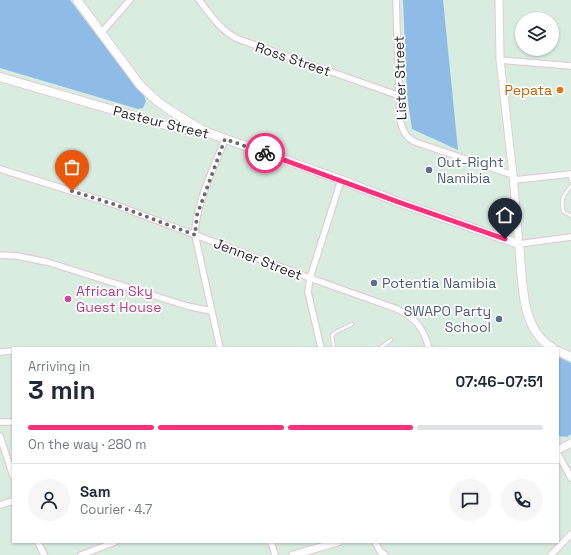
<!DOCTYPE html>
<meta charset="utf-8">
<style>
body{margin:0;font-family:"Space Grotesk",sans-serif;background:#f6f6f7;color:#1f2937;height:100vh;display:flex;flex-direction:column;font-size:15px;white-space:nowrap}
*{box-sizing:border-box;margin:0}
p{font-size:13px;color:#747a83}
.icon{flex:none;width:22px;height:22px;fill:none;stroke:currentColor;stroke-width:2;stroke-linecap:round;stroke-linejoin:round}
.map{position:relative;flex:1;overflow:hidden}
.drawer{position:absolute;left:12px;top:347px;width:547px;height:196px;display:flex;flex-direction:column;background:#fff;border-radius:0px;box-shadow:0 1px 3px #0004}
.drawer>*{flex:none}
.tools{position:absolute;left:515px;top:12px;display:grid;gap:8px}
.tools a{display:grid;place-items:center;width:44px;height:44px;border-radius:50%;background:#fff;box-shadow:0 1px 3px #0004;font-size:20px}
.pin{position:absolute;display:grid;place-items:center;width:34px;height:34px;color:#fff;margin:-41px -17px;border-radius:50% 50% 50% 0;rotate:-45deg;box-shadow:0 0 4px #0007}
.pin .icon{rotate:45deg}
.courier{position:absolute;display:grid;place-items:center;width:40px;height:40px;margin:-20px;border:3px solid #ff317b;border-radius:50%;background:#fff;color:#222;box-shadow:0 1px 5px #0007}
.summary em{font-style:normal;font-weight:700}
.summary div{display:flex;flex-direction:column-reverse}
.summary{display:flex;align-items:center;justify-content:space-between;height:68px;padding:0 16px}
h1{font-size:26px;font-weight:700;line-height:30px}
.bar{display:grid;grid-template-columns:repeat(4,1fr);gap:6px 4px;align-content:center;height:48px;padding:0 16px}
.bar i{height:5px;border-radius:3px;background:#e0e1e3}
.bar .active{background:#ff317b}
.bar p{grid-column:span 4}
.line{display:flex;align-items:center;gap:10px;padding:0 16px;border-top:1px solid #e0e1e3}
.line div{flex:1}
.round{display:grid;place-items:center;flex:none;width:42px;height:42px;border-radius:21px;background:#f6f6f7}
.map>svg:first-child{display:block}
</style>
<div class="map">
<svg width="571" height="555" viewBox="0 0 571 555">
<rect width="100%" height="100%" fill="#d8ece0"/>
<path fill="#8fbce7" d="M0 0H70L132 82 144 95 146 101 143 108 138 109 0 68Z
M403 0H443L458 150 412 129 407 95Z
M558 357 571 363V434L567 437 558 436Z"/>
<g fill="none" stroke-linecap="round" stroke-linejoin="round">
<g stroke="#e2cdd5" stroke-width="4.5">
<path id="service" d="M570 175 571 181
M571 186C563 196 561 198 563 211L571 216
M334 348 332 336 334 333 352 324
M380 348 391 340"/>
</g>
<g stroke="#e2cdd5" stroke-width="8">
<path id="minor" d="M199 0C211 15 220 30 238 39L400 96
M396 0 400 119C402 129 405 137 415 142L513 175
M101 33 130 0
M500 60 571 66
M0 169 113 204 310 278 397 309C416 318 423 328 429 348
M514 180 571 174
M519 244 571 237
M0 255 17 256 47 262 187 306 211 311
M220 348 195 235C195 205 214 168 225 139
M321 348 308 292 310 278 341 180
M0 352 13 351
M0 422H13
M0 436 13 476
M558 454 571 478
M0 505 13 501
M38 542 44 555
M271 542 275 555
M375 542 380 551 385 555
M81 555 115 542
M551 555 571 534"/>
</g>
<g stroke="#e2cdd5" stroke-width="9">
<path id="tertiary" d="M499 0 500 60 513 175 519 244
M558 450 571 443
M293 555 338 542"/>
</g>
<g stroke="#e2cdd5" stroke-width="10">
<path id="secondary" d="M77 0 140 85 157 101 171 111 202 130
M0 77 172 127 206 132 341 180 401 203 519 244C523 277 519 330 553 348
M558 351 571 357"/>
</g>
<use href="#service" stroke="#fff" stroke-width="2.5"/>
<use href="#minor" stroke="#fff" stroke-width="5.5"/>
<use href="#tertiary" stroke="#fff" stroke-width="7"/>
<use href="#secondary" stroke="#fff" stroke-width="8"/>
</g>
<g fill="none" stroke-linecap="round" stroke-linejoin="round">
<path stroke="#666d68" stroke-width="4" stroke-dasharray="0 7.2" d="M72 191 113 204 195 235 197 215 225 139 265 153"/>
<path stroke="#ff317b" stroke-width="5" d="M265 153 401 203 505 239"/>
</g>
<circle fill="#e8710a" stroke="#fff" stroke-width="1.5" cx="560" cy="90" r="4"/>
<g fill="#5c6f8a" stroke="#fff" stroke-width="1.5">
<circle cx="429" cy="170" r="4"/>
<circle cx="374" cy="283" r="4"/>
<circle cx="499" cy="319" r="4"/>
</g>
<circle fill="#d1479c" stroke="#fff" stroke-width="1.5" cx="68" cy="299" r="4"/>
<g text-anchor="middle" dominant-baseline="central" stroke-width="3.5" stroke-linejoin="round" paint-order="stroke">
<g font-size="14" fill="#282828" stroke="#fff">
<text transform="translate(293 59) rotate(19)">Ross Street</text>
<text transform="translate(400 78) rotate(-92)">Lister Street</text>
<text transform="translate(161 122) rotate(14)">Pasteur Street</text>
<text transform="translate(258 259) rotate(21)">Jenner Street</text>
</g>
<g font-size="14" fill="#c56008" stroke="#fff" text-anchor="end">
<text x="552" y="90">Pepata</text>
</g>
<g font-size="14" fill="#4e5e75" stroke="#fff" text-anchor="start">
<text x="437" y="162">Out-Right<tspan x="437" dy="16">Namibia</tspan></text>
<text x="382" y="283">Potentia Namibia</text>
<text x="491" y="311" text-anchor="end">SWAPO Party<tspan x="491" dy="16">School</tspan></text>
</g>
<g font-size="14" fill="#b23c85" stroke="#fff" text-anchor="start">
<text x="76" y="291">African Sky<tspan x="76" dy="16">Guest House</tspan></text>
</g>
</g>
</svg>
<div class="tools">
<a><svg class="icon" aria-label="layers" viewBox="0 0 24 24"><path d="M12 4l9 5-9 5-9-5zM3 14l9 5 9-5"/></svg></a>
</div>
<div class="pin" style="left:72px;top:191px;background:#ea580c"><svg class="icon" aria-label="bag" viewBox="0 0 24 24"><path d="M5 8h14l-1 12H6zM9 8a3 3 0 0 1 6 0"/></svg></div>
<div class="pin" style="left:505px;top:239px;background:#1f2937"><svg class="icon" aria-label="home" viewBox="0 0 24 24"><path d="M3 11l9-7 9 7M6 9v11h12V9"/></svg></div>
<div class="courier" style="left:265px;top:153px"><svg class="icon" aria-label="bike" viewBox="0 0 24 24"><circle cx="6" cy="16" r="4"/><circle cx="18" cy="16" r="4"/><path d="M6 16l4-8h5l3 8M10 8l3 8H6M13 5h3"/></svg></div>
<section class="drawer">
<div class="summary"><div><h1>3 min</h1><p>Arriving in</p></div><em>07:46–07:51</em></div>
<div class="bar"><i class="active"></i><i class="active"></i><i class="active"></i><i></i><p>On the way · 280 m</p></div>
<div class="line" style="height:72px"><a class="round"><svg class="icon" aria-label="person" viewBox="0 0 24 24"><circle cx="12" cy="8" r="4"/><path d="M4 21q1-7 8-7t8 7"/></svg></a><div><b>Sam</b><p>Courier · 4.7</p></div><a class="round"><svg class="icon" aria-label="chat" viewBox="0 0 24 24"><path d="M4 5h16v11H9l-5 4z"/></svg></a><a class="round"><svg class="icon" aria-label="phone" viewBox="0 0 24 24"><path d="M5 4h4l2 5-3 2q2 4 5 5l2-3 5 2v4C11 20 4 13 5 4z"/></svg></a></div>
</section>
</div>
